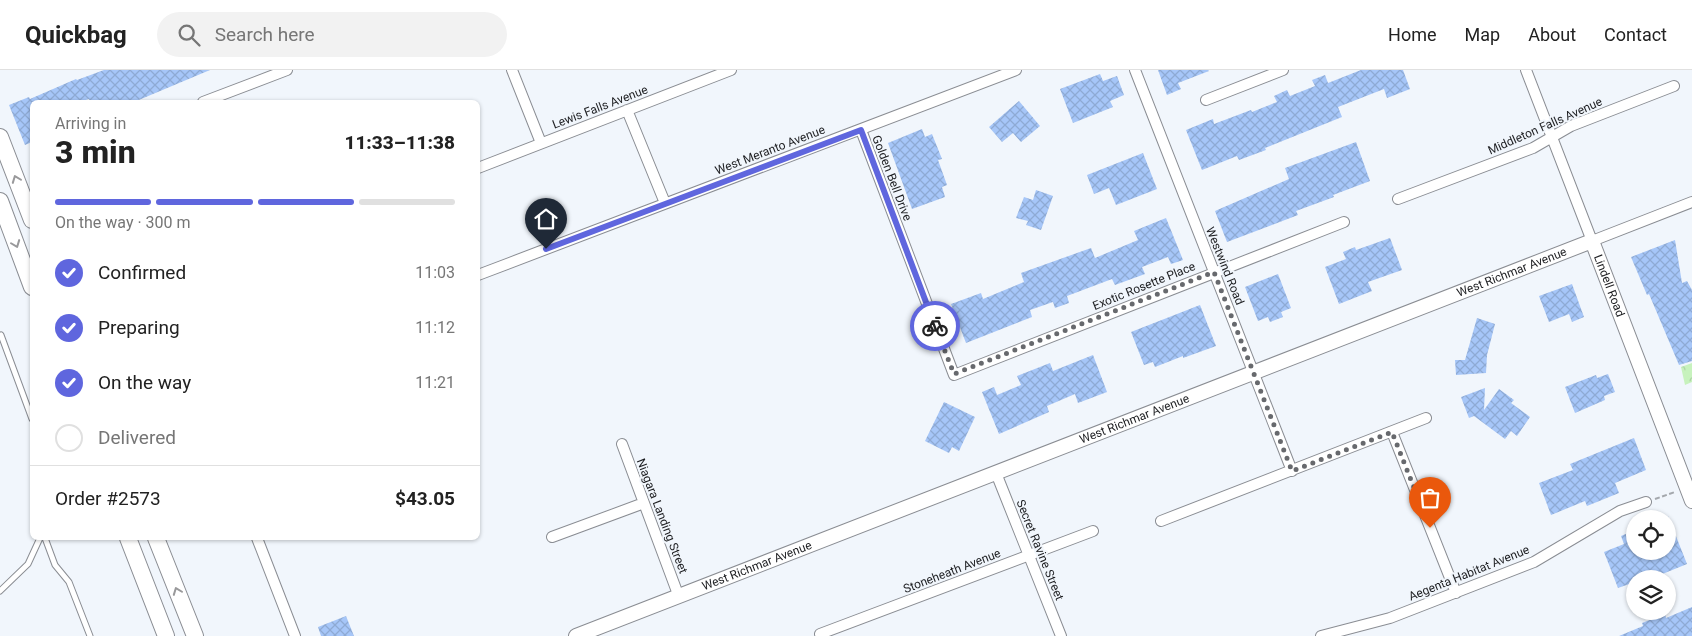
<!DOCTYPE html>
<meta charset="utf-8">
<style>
body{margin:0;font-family:Roboto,sans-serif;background:#f2f2f2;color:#222;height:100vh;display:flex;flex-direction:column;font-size:19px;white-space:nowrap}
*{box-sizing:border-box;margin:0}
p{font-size:16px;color:#767676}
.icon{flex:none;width:28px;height:28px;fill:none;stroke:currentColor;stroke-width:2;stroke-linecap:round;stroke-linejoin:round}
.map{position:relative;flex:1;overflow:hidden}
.drawer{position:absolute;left:30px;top:30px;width:450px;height:440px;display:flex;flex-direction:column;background:#fff;border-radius:8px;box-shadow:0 1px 4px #0004}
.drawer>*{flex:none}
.controls{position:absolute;left:1626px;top:440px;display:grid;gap:10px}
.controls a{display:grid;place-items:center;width:50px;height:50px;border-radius:50%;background:#fff;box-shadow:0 1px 4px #0004;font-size:25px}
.pin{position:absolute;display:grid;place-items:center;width:42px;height:42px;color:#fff;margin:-51px -21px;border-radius:50% 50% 50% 0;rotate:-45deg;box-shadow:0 0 5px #0007}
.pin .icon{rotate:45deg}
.courier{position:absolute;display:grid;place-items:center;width:50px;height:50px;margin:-25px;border:4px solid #5f66de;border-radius:50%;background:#fff;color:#222;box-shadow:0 1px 6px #0007}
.overview em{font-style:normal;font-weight:800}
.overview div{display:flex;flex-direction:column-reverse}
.overview{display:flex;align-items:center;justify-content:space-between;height:85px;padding:0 25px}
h1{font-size:32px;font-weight:800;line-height:38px}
.bar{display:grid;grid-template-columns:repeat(4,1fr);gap:8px 5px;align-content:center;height:60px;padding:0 25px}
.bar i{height:6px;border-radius:4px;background:#e0e0e0}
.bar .on{background:#5f66de}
.bar p{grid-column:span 4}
.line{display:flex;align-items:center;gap:12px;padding:0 25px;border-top:1px solid #e0e0e0}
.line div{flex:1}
ol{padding:0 25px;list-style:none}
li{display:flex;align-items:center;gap:15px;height:55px}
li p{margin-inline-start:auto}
li .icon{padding:5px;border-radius:50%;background:#5f66de;color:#fff;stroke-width:4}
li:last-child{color:#767676}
li i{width:28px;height:28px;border:2px solid #e0e0e0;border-radius:50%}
header{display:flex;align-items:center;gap:30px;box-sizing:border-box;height:70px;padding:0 25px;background:#fff;border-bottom:1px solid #e0e0e0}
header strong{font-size:24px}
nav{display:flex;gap:28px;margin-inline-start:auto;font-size:18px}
.search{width:350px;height:45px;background:#f2f2f2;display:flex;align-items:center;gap:12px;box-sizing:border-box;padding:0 18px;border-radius:28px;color:#767676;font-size:19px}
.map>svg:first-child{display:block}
</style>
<header>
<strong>Quickbag</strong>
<div class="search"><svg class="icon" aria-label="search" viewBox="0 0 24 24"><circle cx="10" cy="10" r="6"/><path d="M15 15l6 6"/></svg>Search here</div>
<nav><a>Home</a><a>Map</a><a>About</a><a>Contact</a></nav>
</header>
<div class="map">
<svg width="1692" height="566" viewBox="0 0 1692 566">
<defs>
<pattern id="park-crowns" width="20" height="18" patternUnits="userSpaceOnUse" patternTransform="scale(1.25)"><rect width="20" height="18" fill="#c7f2bd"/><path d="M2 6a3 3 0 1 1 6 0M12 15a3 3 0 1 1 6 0" fill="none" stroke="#aacfa2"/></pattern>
<pattern id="building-cross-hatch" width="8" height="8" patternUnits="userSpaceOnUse" patternTransform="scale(1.25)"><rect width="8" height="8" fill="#a6c6f8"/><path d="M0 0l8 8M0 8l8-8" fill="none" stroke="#8eaad4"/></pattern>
</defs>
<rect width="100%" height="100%" fill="#f1f6fc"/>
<path fill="url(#park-crowns)" d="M1692 293V312L1685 315 1681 297Z"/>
<path fill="url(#building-cross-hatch)" d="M104 0H210L134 32H90L89 29 79 32H32V72L25 75 9 35 29 27 30 29 76 9 77 10Z
M1158 0H1208L1209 1 1178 13 1181 19 1167 25Z
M1361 0H1403L1410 19 1387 28 1384 19 1338 37 1342 47 1265 78 1266 80 1239 90 1237 86 1202 100 1186 60 1213 49 1214 54 1251 40 1252 42 1277 32 1274 26 1287 20 1290 26 1315 16 1312 10 1325 5 1328 13Z
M1100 4 1103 11 1117 6 1124 25 1110 31 1113 37 1073 53 1060 19Z
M1019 31 1040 56 1021 72 1013 63 1002 72 989 57Z
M922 59 925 67 932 64 942 89 938 90 947 115 942 117 945 127 912 139 888 73Z
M1356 72 1370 111 1333 125 1334 127 1296 141 1298 145 1227 172 1215 141 1289 109 1285 98Z
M1143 83 1157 119 1116 135 1109 118 1094 124 1087 105Z
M1036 120 1053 126 1041 160 1026 155 1028 151 1016 148 1024 127 1033 130Z
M1166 148 1183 190 1171 194 1168 187 1142 197 1145 204 1115 215 1112 209 1067 226 1069 233 1055 238 1053 232 1030 240 1032 247 966 273 951 234 981 223 983 229 1024 212 1021 203 1091 178 1095 188 1138 170 1134 161Z
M1390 168 1402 200 1368 212 1372 221 1339 234 1325 197 1346 189 1343 182 1355 177 1356 180Z
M1675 170 1682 213 1687 211 1692 220V291L1679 295 1649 224 1647 225 1631 187Z
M1278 204 1291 238 1281 242 1283 247 1270 252 1268 247 1258 251 1245 217Z
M1572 214 1584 247 1572 252 1569 244 1549 252 1539 226Z
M1200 235 1216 276 1183 288V286L1155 297 1153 292 1144 295 1131 262Z
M1477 248 1495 254 1487 285 1486 303 1456 305 1455 290H1465Z
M1093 285 1107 322 1078 333 1075 324 1047 336 1049 342 999 364 982 322 994 317 997 325 1021 315 1017 306 1050 293 1053 301Z
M1608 304 1615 322 1604 326 1605 330 1575 343 1565 317 1596 305 1597 308Z
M1485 318 1484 340 1499 319 1514 330 1511 333 1530 347 1517 366 1511 361 1505 369 1474 346 1469 348 1461 327Z
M944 332 975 347 959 381 952 377 949 383 925 371Z
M1634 368 1646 400 1615 413 1619 423 1587 436 1585 431 1551 445 1539 413 1573 400 1570 394Z
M1668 446 1687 494 1655 507 1654 504 1642 509H1635V512L1618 518 1604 482 1624 474 1621 466 1633 461 1635 467V481H1668Z
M1692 537V566H1619L1643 556 1642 553 1665 544 1666 548Z
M346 546 354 566H321L318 557Z"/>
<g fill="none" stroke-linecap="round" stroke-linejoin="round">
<g stroke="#8a8d93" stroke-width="7">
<path id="service" d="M0 266 1 265 32 349
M45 468 55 495 69 512 90 566
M0 521 28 494 40 468"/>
</g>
<g stroke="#8a8d93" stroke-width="12">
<path id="minor" d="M512 0 541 73
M1135 0 1292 401
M1526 0 1592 171 1692 132
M1206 30 1283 0
M203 32 287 0
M627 40 665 133
M861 60 954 305 1344 152
M478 98 731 0
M1398 129 1533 78 1571 56 1674 16
M478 205 1016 0
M1392 362 1456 523
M622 374 679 527
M996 403 1061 566
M1161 451 1426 348
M552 467 644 433
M257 468 295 566
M820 564 1093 461
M1321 566 1390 548 1534 492 1620 441 1646 432"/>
</g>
<g stroke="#8a8d93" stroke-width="16">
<g id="tertiary">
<path id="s1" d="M576 566 1592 171 1692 431"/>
</g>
</g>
<g stroke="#8a8d93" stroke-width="18">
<path id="primary" d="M0 67 32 150
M0 131 32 217
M128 468 166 566
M156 468 195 566"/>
</g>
<path stroke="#a4a8ad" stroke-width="2" stroke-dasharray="5 2.5" stroke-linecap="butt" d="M1655 429 1675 422"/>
<use href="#service" stroke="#fff" stroke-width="5"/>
<use href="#minor" stroke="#fff" stroke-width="10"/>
<use href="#tertiary" stroke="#fff" stroke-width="14"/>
<use href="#primary" stroke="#fff" stroke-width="16"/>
</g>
<defs><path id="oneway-chevron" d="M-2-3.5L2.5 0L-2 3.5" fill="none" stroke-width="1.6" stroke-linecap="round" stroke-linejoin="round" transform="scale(1.25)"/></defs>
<g stroke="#99999b">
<use href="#oneway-chevron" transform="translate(16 109) rotate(-111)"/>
<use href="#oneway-chevron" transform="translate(16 174) rotate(69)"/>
<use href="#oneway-chevron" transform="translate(177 521) rotate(-111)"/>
</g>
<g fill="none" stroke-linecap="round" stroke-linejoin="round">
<path stroke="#67696d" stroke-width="5" stroke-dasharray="0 9" d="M935 256 954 304 1214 202 1292 401 1392 362 1430 458"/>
<path stroke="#5f66de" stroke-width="6" d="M546 179 861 60 935 256"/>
</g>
<g text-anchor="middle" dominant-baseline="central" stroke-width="4" stroke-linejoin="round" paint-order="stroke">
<g font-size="12" fill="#1c1d20" stroke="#f1f6fc">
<text transform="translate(600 37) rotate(-21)">Lewis Falls Avenue</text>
<text transform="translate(1545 56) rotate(-24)">Middleton Falls Avenue</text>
<text transform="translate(770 80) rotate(-21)">West Meranto Avenue</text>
<text transform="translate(892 108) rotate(69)">Golden Bell Drive</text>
<text transform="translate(1225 196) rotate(68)">Westwind Road</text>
<text stroke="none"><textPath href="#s1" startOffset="1004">West Richmar Avenue</textPath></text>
<text stroke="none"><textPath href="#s1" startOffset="1138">Lindell Road</textPath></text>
<text transform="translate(1144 216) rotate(-22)">Exotic Rosette Place</text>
<text stroke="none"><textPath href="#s1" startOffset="599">West Richmar Avenue</textPath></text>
<text transform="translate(662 446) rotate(69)">Niagara Landing Street</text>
<text transform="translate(1040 480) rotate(68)">Secret Ravine Street</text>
<text stroke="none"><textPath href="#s1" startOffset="194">West Richmar Avenue</textPath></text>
<text transform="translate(952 501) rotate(-21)">Stoneheath Avenue</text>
<text transform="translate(1469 503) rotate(-22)">Aegenta Habitat Avenue</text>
</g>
</g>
</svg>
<div class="controls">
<a><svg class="icon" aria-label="locate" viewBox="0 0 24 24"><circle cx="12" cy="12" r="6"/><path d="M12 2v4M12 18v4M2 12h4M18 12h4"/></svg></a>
<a><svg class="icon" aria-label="layers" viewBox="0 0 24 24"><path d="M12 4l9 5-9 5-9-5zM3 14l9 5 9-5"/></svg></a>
</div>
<div class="pin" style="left:1430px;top:458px;background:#ea580c"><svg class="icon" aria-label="bag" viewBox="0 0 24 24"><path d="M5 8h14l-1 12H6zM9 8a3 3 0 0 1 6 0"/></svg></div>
<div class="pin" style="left:546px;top:179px;background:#1f2937"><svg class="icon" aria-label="home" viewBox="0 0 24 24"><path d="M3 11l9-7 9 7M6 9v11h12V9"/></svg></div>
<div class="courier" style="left:935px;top:256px"><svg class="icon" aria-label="bike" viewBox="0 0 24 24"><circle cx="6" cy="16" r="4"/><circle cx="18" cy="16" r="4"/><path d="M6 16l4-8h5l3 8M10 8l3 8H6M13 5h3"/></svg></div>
<section class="drawer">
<div class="overview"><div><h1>3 min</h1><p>Arriving in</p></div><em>11:33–11:38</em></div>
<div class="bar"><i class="on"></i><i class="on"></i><i class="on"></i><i></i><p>On the way · 300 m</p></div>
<ol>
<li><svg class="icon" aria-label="check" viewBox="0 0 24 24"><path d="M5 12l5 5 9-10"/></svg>Confirmed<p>11:03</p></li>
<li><svg class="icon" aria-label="check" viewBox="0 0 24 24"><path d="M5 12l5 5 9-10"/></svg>Preparing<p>11:12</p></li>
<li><svg class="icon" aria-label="check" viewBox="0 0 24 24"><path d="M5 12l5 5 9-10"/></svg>On the way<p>11:21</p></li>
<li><i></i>Delivered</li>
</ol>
<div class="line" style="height:65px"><div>Order #2573</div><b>$43.05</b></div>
</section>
</div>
